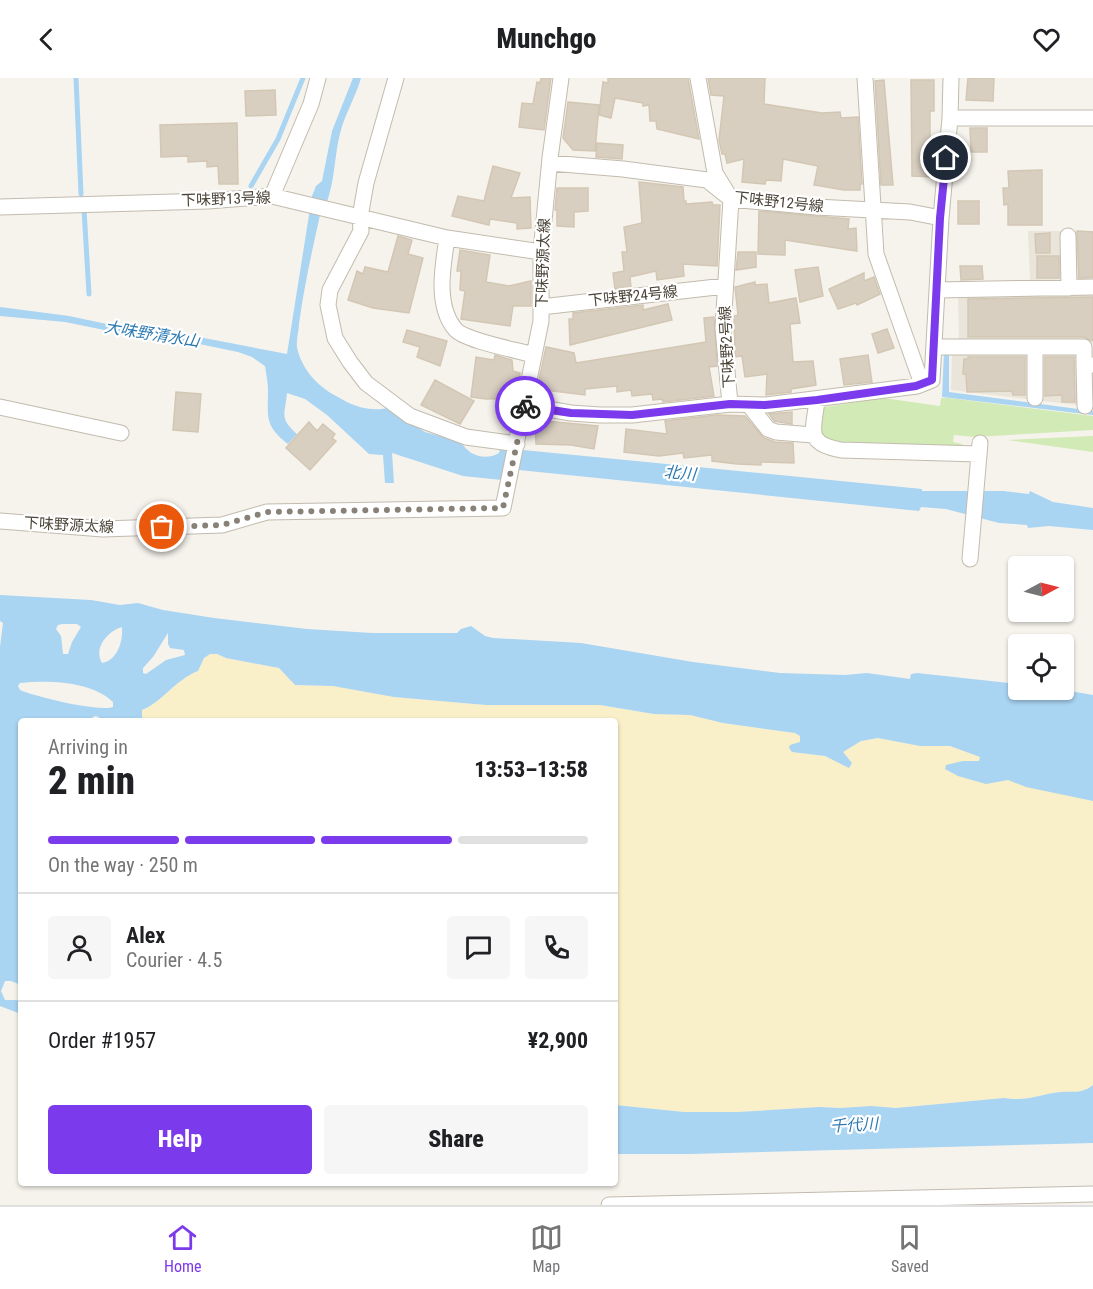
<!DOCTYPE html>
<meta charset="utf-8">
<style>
body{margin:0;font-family:"Roboto Condensed","Noto Sans JP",sans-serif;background:#f6f6f6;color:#202124;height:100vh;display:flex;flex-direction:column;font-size:22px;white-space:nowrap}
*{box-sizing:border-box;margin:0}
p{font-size:20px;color:#757577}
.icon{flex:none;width:33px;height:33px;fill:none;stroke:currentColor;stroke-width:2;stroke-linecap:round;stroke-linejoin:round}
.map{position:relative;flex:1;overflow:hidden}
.drawer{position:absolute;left:18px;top:640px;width:600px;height:468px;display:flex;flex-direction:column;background:#fff;border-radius:6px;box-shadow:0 2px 4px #0004}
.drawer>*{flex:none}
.needle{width:39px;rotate:83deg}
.buttons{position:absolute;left:1008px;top:478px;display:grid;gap:12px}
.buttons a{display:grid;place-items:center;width:66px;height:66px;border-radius:6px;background:#fff;box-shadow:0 2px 4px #0004;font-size:30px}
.pin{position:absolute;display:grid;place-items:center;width:51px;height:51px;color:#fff;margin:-26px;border:3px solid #fff;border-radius:50%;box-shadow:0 2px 6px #0007}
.courier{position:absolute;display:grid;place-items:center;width:60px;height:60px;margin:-30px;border:4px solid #7c3aed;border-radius:50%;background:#fff;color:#222;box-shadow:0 2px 8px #0007}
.head em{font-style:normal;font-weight:800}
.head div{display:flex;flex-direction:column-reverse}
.head{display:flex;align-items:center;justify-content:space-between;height:102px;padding:0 30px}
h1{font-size:39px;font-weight:800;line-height:45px}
.bar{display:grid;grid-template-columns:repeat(4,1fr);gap:9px 6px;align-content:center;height:72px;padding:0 30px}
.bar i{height:8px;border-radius:4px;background:#e0e0e0}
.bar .selected{background:#7c3aed}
.bar p{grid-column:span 4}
.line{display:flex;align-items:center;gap:15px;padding:0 30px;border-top:2px solid #e0e0e0}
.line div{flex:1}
.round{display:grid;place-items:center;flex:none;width:63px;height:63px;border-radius:6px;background:#f6f6f6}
.cta{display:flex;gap:12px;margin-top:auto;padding:12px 30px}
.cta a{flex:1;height:69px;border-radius:6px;background:#7c3aed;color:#fff;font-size:24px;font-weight:800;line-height:69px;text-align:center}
.cta a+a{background:#f6f6f6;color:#202124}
header{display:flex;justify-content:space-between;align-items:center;height:78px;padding:0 30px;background:#fff;font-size:27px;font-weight:800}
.tab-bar{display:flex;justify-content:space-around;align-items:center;height:84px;border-top:2px solid #e0e0e0;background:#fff;font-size:16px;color:#757577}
.tab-bar a{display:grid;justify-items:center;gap:3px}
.tab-bar .selected{color:#7c3aed}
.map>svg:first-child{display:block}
</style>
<header><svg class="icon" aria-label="back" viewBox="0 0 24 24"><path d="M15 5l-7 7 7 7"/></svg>Munchgo<svg class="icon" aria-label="heart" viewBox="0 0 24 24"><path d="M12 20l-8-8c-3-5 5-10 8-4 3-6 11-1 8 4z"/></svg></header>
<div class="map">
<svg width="1093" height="1127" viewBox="0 0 1093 1127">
<rect width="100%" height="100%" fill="#f6f3ec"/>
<path fill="#eae5da" d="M1028 153H1093V201L1030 202Z
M1093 216V265L959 264 958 218Z
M1071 273 1093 293V329L951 312 952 274Z"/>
<path fill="#d2eab5" d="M883 320 940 328 941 320H949L1093 338V352L975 359 954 357 953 364 962 366 964 370 828 367 817 347 819 330Z
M1093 358V374L1007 362Z"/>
<path fill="#f9efc9" d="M210 576H217L226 580 279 590 295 607 333 608 394 619 486 627H600L654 636 690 637 723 645 795 655 800 658V664L792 674 825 678 832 682 851 685 842 674 861 663 878 660 920 668H950L980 679V683H963L947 693 977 703 1008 702 1093 723V1007C1082 1016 1074 1013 1061 1014 1039 1016 1029 1024 1004 1020L896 1030 871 1028 840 1030 819 1029 738 1034H684L615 1027V644H142V632C161 625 175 602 198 593L204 580Z"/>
<path fill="#a9d4f2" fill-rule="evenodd" d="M353 0H361C356 18 346 34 341 52 333 79 336 114 320 137 312 173 304 209 299 246 299 253 296 261 297 269 301 290 317 308 336 318 353 328 368 334 388 330L425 354 461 364C469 378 485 383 499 375L500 371 523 372 922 411V413H1003L1029 416 1030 413 1053 424 1093 430V452L1049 448 1028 450 1027 447 999 445 946 431 921 429 919 433 519 392 502 402 463 398 392 375 394 405H385L383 377 369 376 327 337 305 321 287 315C285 337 279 340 297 356L288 366C264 347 268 339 268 312 268 304 266 296 265 288L252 279 238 274 156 257 134 258 65 244 0 238V229L69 238 135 252 157 251 287 276 312 118 316 108 322 103 332 53Z
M944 274 949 277V314L1093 333V337L942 319Z
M0 517 91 522 120 527 138 525 163 532 214 540 307 551 372 555H457L461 551 471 548 485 558 493 560 581 565 693 584 780 595 845 597 867 595 910 601 911 596 917 595 1018 606V612H1064L1093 617V723L1026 709 1008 702 986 706 958 698 945 691 946 687 963 683H979L980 679 950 668H920L878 660 861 663 843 674 852 685 849 690 825 678 792 674 789 670 790 667 800 664V658L795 655 723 645 690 637 654 636 600 627H486L394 619 333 608 295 607 279 590 226 580 217 576H210L204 580 198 593C175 602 161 625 142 632V643H99V639L95 638 87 643 21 644V907L11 903H5L1 913 5 922H17L21 927V936L0 928V569L3 545 0 543ZM62 546H77L81 549 72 564 68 576H63L61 558 56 551 58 547ZM122 549C123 563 118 582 102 585 93 570 108 553 122 549ZM168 555V566L170 570 184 572 185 577 166 582 146 596 143 595V590L153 579ZM20 605C49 602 91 603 113 624V629C99 634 36 619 20 612L18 608Z
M1093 1007V1065L690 1076H615V1027L684 1034H738L819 1029 840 1030 871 1028 896 1030 1004 1020C1028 1024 1039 1016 1061 1014 1074 1013 1082 1016 1093 1007Z"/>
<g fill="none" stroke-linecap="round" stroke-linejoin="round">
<path stroke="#a9d4f2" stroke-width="5" d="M76 0 81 116
M251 108 278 61 303 0
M84 131 89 216"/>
</g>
<path fill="#d8cfc1" stroke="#d3c7b4" stroke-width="1.5" d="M541 0H551L544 52 519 49 522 25 533 26 537 4 540 5Z
M608 0H688L699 61 657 51 656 43H650L649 27 643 28V25L615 20 611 40 599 37 603 4 608 5Z
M708 0H765L764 26 822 35 840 34 841 40 858 39 862 106H860V112H844L814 107 818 88 783 81 781 103 766 102 765 106 742 104 744 81 727 85 725 76H722L719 62 724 18 711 17Z
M968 0H994L993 23 966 22Z
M884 2 893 107H881L875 3Z
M911 2H934V33H930V86H936L935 99 912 98Z
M275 12 276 37 246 38 245 13Z
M568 24 599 27 595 73 573 72 563 60Z
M237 45 238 106H219L218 88 207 89V83L188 84V78L161 79 160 47Z
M970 50H987V74H971Z
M597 65 623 67 622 81 596 79Z
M493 88 520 95 511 120 530 119 531 150 517 151V145L490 141 489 147 452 138 458 118 484 123Z
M1042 92V147H1008V126L1004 127 1003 110H1009L1008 93Z
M639 104 683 109 684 123H686V126L712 124 713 127H720L717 188 683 186 684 198 657 202 656 193 630 199 631 209 615 211 613 195 624 193 622 174H627L624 149 642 145Z
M557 110H588V133L574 134V149L557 148V132H555Z
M958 123H979V146H958Z
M759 133 849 141 848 151 856 150 857 173 785 162V177L758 176Z
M1077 153 1093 154V199L1079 200Z
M1050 155V175H1036L1035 156Z
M398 158 412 162 408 176 423 180 409 235 373 230 348 222 357 193 363 196 365 189 388 194Z
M460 172 490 177 486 204 509 208 531 203V228H513L510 248 461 241 465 213 460 212 461 193H457Z
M738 174H756V189L736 192Z
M1037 178H1059V200H1037Z
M960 188H982L983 201 961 202Z
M818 189 823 218 800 224 795 192Z
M864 195V203L874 199 880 216 857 227 856 225 838 231 829 211Z
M755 204V207L767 206 769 225 796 220 800 245 790 246 793 284 813 283 816 307 791 311V314L766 317 767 296 745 299 742 278 735 279 734 238 738 237 735 209Z
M1093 219V263L1084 259H968V221Z
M668 226 672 242 570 267 569 241H573V235L643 227V232Z
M714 239 717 288 709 289 714 318 663 324 662 321 653 322 652 316 632 318 631 312 617 314V308L585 311V317L537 311 546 269 574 275 576 285 706 264 704 240Z
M887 251 894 270 878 275 872 256Z
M407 252 447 263 440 288 417 279 420 269 403 264Z
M495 277 512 282 513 293 520 295 515 320 486 321 471 319 476 279 494 282Z
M868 277 872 304 844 307 840 281Z
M968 279H1025V317H1013L1012 313 967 314 966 296H963L964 281H968Z
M1045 279H1074L1075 324H1062V317L1045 318Z
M435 302 474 323 460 346 421 327Z
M176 314 201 316 198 354 173 352Z
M792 334V346L774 343 769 336Z
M717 337 745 338 764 360 775 364 793 365 794 385 761 384V387L737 386 712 383V377L684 380 683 375 659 378 624 374 626 351 667 356 665 343Z
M535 342 598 348 594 371 571 367 536 366Z
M309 344 317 353 323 346 335 356 332 360 336 363 310 392 286 370Z"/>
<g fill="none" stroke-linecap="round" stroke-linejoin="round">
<g stroke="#c2bbae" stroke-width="17">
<path id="street" d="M396 0 366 105 360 139 361 153 330 212 328 227 335 260 350 284 366 305 410 338 466 359 517 366
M698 0 715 95 731 121 723 250 730 326 766 327 917 308 932 302 941 140 950 40 951 0
M865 0 876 176 922 306
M950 40H1093
M550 85 623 91 707 102 731 121 816 129 910 134 941 140
M272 118 311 26 318 0
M0 129 208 123 272 118 447 160 541 174
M1068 158 1069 210
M447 160C443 187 435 227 455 251 465 263 517 272 534 277
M937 212 1093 209
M541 229 725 208
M934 269H1084V287H1093
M1035 269V320
M1084 287 1085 328
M817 322C814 352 804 365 841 372L978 376
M524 327 571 335 600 337H632L730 326
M749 327 768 351 776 354 813 357
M0 329 121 355
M0 443 103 451 222 447 267 434 503 430 541 243V174L550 80 561 0
M970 481 980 365
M609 1127 1093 1116"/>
</g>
<use href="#street" stroke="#fff" stroke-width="15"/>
</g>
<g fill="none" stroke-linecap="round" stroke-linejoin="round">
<path stroke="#878178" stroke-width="6" stroke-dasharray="0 10.8" d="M162 449 222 447 267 434 503 430 525 328"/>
<path stroke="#7c3aed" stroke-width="8" d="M525 328 571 335 632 337 730 326 765 327 817 322 916 308 932 302 940 140 946 80"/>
</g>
<g text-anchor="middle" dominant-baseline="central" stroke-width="4.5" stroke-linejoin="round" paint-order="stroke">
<g font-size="15" fill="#4b4439" stroke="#fff">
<text transform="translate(226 121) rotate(-2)">下味野13号線</text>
<text transform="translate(779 124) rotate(6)">下味野12号線</text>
<text transform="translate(543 185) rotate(-88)">下味野源太線</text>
<text transform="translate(633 218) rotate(-6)">下味野24号線</text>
<text transform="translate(727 269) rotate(-93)">下味野2号線</text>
<text transform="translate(69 447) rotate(3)">下味野源太線</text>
</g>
<g font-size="16" font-style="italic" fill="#2e7ab2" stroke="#fff">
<text transform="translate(152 256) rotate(9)">大味野清水山</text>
<text transform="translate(680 395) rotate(5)">北川</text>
<text transform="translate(854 1047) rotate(-3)">千代川</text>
</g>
</g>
</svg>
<div class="buttons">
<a><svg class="needle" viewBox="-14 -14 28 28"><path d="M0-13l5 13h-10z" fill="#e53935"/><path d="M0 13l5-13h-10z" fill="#757577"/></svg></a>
<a><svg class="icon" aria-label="locate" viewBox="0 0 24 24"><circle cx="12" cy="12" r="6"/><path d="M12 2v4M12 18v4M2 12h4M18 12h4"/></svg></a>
</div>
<div class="pin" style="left:162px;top:449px;background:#ea580c"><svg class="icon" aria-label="bag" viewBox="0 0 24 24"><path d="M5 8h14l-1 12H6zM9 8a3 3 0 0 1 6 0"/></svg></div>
<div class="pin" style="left:946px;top:80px;background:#1f2937"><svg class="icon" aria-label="home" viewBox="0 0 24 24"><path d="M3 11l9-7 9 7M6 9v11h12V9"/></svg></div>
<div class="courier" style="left:525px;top:328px"><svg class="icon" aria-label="bike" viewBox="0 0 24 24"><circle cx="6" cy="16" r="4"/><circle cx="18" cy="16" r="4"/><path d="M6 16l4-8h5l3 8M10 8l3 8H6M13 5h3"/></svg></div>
<section class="drawer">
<div class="head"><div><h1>2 min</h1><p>Arriving in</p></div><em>13:53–13:58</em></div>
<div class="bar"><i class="selected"></i><i class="selected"></i><i class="selected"></i><i></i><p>On the way · 250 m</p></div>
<div class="line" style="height:108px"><a class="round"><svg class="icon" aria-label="person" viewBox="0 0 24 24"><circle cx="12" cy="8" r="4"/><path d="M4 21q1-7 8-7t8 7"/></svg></a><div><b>Alex</b><p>Courier · 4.5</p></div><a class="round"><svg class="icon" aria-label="chat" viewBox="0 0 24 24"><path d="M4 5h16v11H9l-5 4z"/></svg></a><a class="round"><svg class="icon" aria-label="phone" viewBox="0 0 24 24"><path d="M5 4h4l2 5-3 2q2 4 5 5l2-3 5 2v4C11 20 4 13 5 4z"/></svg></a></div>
<div class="line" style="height:78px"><div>Order #1957</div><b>¥2,900</b></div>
<div class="cta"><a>Help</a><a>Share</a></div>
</section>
</div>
<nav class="tab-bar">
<a class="selected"><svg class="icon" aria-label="home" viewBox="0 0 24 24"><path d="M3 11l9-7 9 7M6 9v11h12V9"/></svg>Home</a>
<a><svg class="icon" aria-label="map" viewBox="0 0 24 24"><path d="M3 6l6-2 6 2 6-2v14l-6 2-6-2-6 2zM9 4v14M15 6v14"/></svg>Map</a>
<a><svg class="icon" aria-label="saved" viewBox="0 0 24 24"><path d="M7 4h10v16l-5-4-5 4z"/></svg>Saved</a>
</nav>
